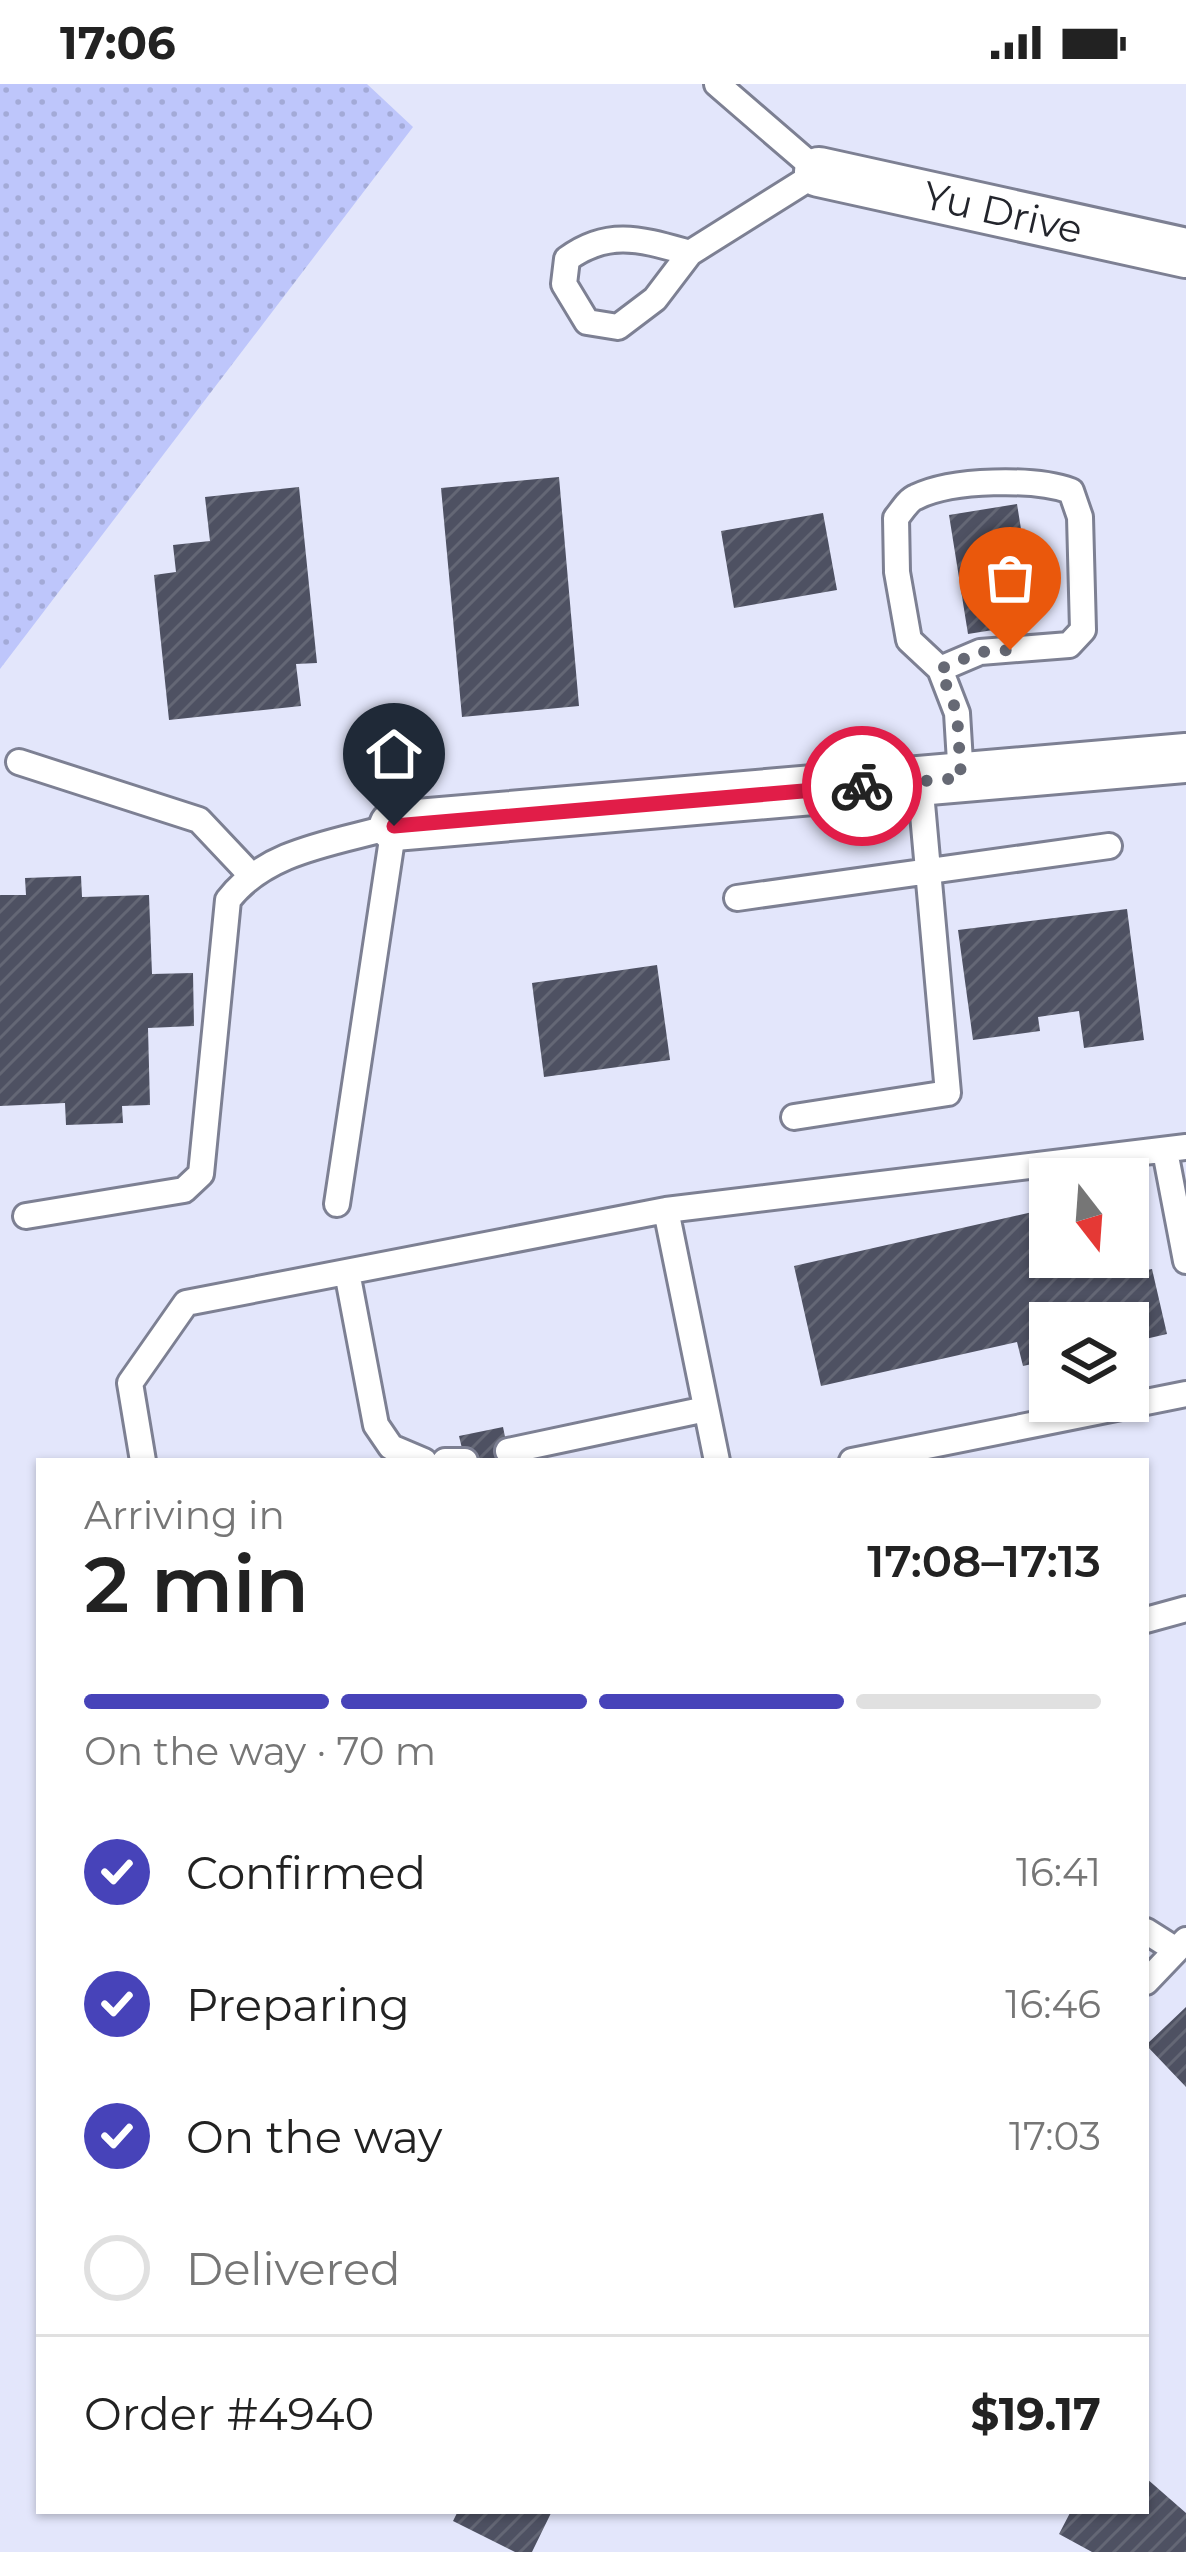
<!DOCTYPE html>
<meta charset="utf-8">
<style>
body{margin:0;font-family:Montserrat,sans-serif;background:#f6f6f6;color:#222;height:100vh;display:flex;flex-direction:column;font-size:45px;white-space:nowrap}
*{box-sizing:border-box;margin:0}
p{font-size:39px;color:#767676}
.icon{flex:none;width:66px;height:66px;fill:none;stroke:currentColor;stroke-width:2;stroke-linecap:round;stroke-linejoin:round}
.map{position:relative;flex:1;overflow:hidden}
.sheet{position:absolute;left:36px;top:1374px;width:1113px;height:1056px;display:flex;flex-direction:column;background:#fff;border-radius:0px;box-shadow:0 3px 9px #0004}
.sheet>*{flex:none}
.needle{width:78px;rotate:163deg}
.buttons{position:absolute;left:1029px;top:1074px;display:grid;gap:24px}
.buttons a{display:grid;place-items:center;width:120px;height:120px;border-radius:0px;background:#fff;box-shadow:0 3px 9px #0004;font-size:60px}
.pin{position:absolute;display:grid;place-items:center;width:102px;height:102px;color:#fff;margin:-123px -51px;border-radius:50% 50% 50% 0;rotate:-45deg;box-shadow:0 0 12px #0007}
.pin .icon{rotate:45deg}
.courier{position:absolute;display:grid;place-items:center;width:120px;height:120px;margin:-60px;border:9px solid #e11d48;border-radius:50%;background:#fff;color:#222;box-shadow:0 3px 15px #0007}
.summary em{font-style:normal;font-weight:600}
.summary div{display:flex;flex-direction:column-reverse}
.summary{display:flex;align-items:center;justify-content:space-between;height:204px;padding:0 48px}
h1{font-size:78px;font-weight:600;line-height:90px}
.bar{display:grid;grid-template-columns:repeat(4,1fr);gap:18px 12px;align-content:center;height:144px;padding:0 48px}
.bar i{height:15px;border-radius:9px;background:#e0e0e0}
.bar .selected{background:#4743b9}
.bar p{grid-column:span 4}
.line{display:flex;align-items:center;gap:30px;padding:0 48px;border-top:3px solid #e0e0e0}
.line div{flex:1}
ol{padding:0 48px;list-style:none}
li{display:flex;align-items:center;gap:36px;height:132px}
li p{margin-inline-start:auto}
li .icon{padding:12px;border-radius:50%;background:#4743b9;color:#fff;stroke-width:4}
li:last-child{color:#767676}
li i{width:66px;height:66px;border:6px solid #e0e0e0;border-radius:50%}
.status{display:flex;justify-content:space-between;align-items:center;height:84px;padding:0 60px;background:#fff;direction:ltr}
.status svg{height:33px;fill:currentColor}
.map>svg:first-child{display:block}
</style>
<div class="status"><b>17:06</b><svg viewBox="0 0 49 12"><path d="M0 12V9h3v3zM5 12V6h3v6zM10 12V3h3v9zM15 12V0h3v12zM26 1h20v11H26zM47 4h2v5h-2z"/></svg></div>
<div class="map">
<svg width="1186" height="2468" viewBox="0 0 1186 2468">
<defs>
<pattern id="grass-dots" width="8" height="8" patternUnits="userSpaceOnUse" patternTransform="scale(3)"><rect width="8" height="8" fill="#bec6fb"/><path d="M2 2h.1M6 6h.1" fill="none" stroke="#a3aad7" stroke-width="1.8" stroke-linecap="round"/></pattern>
<pattern id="building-hatch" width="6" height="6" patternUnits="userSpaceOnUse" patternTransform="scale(3)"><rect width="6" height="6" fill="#4e5162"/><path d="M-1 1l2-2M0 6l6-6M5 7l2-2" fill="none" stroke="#646775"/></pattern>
</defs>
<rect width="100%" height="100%" fill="#e3e6fb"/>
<path fill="url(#grass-dots)" d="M0 0H367L413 43 0 585Z"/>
<path fill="url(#building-hatch)" d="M559 393 579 622 462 633 441 404Z
M299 403 317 579 296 580 301 622 169 636 154 491 176 488 173 461 210 457 205 413Z
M1017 420 1036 539 968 550 949 431Z
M823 429 837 506 734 524 721 447Z
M81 792 82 813 149 811 152 890 193 889 194 942 148 944 150 1021 122 1022 123 1039 66 1041 65 1019 0 1022V811H26L25 794Z
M1127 825 1144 956 1084 964 1079 927 1038 933 1040 947 973 956 958 846Z
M657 881 670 976 544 993 532 899Z
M1050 1124V1173H1107L1112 1193 1152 1185 1167 1250 1128 1259V1239H1050V1276L1023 1282 1017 1258 821 1302 794 1182Z
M503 1343 510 1377H465L459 1352Z
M1186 1923V2003L1146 1961Z
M1146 2394 1186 2429V2468H1092L1059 2450 1071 2427H1146Z
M458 2427H552L532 2468H515L453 2437Z"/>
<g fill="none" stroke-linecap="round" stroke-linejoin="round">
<g stroke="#7d8093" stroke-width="30">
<path id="service" d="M690 169C643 156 609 144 567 175L564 200 587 238 618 243 655 215 690 169 819 88 717 0
M940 585 980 568 1069 561 1083 546 1080 433 1071 407C1035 394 952 395 916 413 908 416 902 427 896 434L897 488 909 556 940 585 957 629 961 694
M19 678 199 736 249 789
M737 814 1109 762
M794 1033 948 1009 920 697
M1165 1067 1186 1177
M666 1126 717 1377
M26 1132 184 1106 201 1090 228 816C266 766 335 759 394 742L337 1120
M347 1188 376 1341 391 1363 424 1377
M508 1367 706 1325
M143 1377 130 1299 186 1219 666 1126 1186 1063
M445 1377H465
M852 1377 1186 1310
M1146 1536 1186 1525
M1146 1847 1176 1866
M1146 1898 1186 1856"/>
</g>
<g stroke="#7d8093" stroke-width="54">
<path id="minor" d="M819 88 1186 169
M394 742 1186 674"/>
</g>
<use href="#service" stroke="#fff" stroke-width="24"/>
<use href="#minor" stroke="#fff" stroke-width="48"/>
</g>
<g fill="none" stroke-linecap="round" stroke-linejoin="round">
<path stroke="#666974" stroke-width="12" stroke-dasharray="0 21.6" d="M862 702 961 694 957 629 940 585 980 568 1010 566"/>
<path stroke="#e11d48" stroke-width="15" d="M394 742 862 702"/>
</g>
<g text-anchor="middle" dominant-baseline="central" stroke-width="12" stroke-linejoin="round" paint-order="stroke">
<g font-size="39" fill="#23252c" stroke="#fff">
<text transform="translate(1003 128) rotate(13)">Yu Drive</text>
</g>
</g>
</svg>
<div class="buttons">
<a><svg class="needle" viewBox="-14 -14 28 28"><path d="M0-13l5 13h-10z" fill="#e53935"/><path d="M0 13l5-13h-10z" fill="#767676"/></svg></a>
<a><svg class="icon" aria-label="layers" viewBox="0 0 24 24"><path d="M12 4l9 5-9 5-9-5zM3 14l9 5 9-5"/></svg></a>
</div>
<div class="pin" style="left:1010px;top:566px;background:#ea580c"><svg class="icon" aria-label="bag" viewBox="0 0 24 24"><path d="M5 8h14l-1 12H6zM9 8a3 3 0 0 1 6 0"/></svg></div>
<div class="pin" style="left:394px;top:742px;background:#1f2937"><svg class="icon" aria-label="home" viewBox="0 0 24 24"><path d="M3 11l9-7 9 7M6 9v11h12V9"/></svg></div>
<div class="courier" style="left:862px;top:702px"><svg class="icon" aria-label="bike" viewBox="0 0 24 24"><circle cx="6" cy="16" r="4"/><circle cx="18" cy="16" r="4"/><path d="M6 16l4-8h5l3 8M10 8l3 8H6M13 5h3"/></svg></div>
<section class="sheet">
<div class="summary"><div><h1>2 min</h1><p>Arriving in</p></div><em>17:08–17:13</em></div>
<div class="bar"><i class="selected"></i><i class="selected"></i><i class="selected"></i><i></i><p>On the way · 70 m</p></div>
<ol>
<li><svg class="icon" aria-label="check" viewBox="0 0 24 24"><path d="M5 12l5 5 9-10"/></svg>Confirmed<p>16:41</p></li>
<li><svg class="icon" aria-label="check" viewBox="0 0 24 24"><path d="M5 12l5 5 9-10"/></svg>Preparing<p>16:46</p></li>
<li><svg class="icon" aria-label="check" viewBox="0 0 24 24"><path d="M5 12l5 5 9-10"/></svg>On the way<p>17:03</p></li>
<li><i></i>Delivered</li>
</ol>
<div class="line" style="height:156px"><div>Order #4940</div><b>$19.17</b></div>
</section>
</div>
